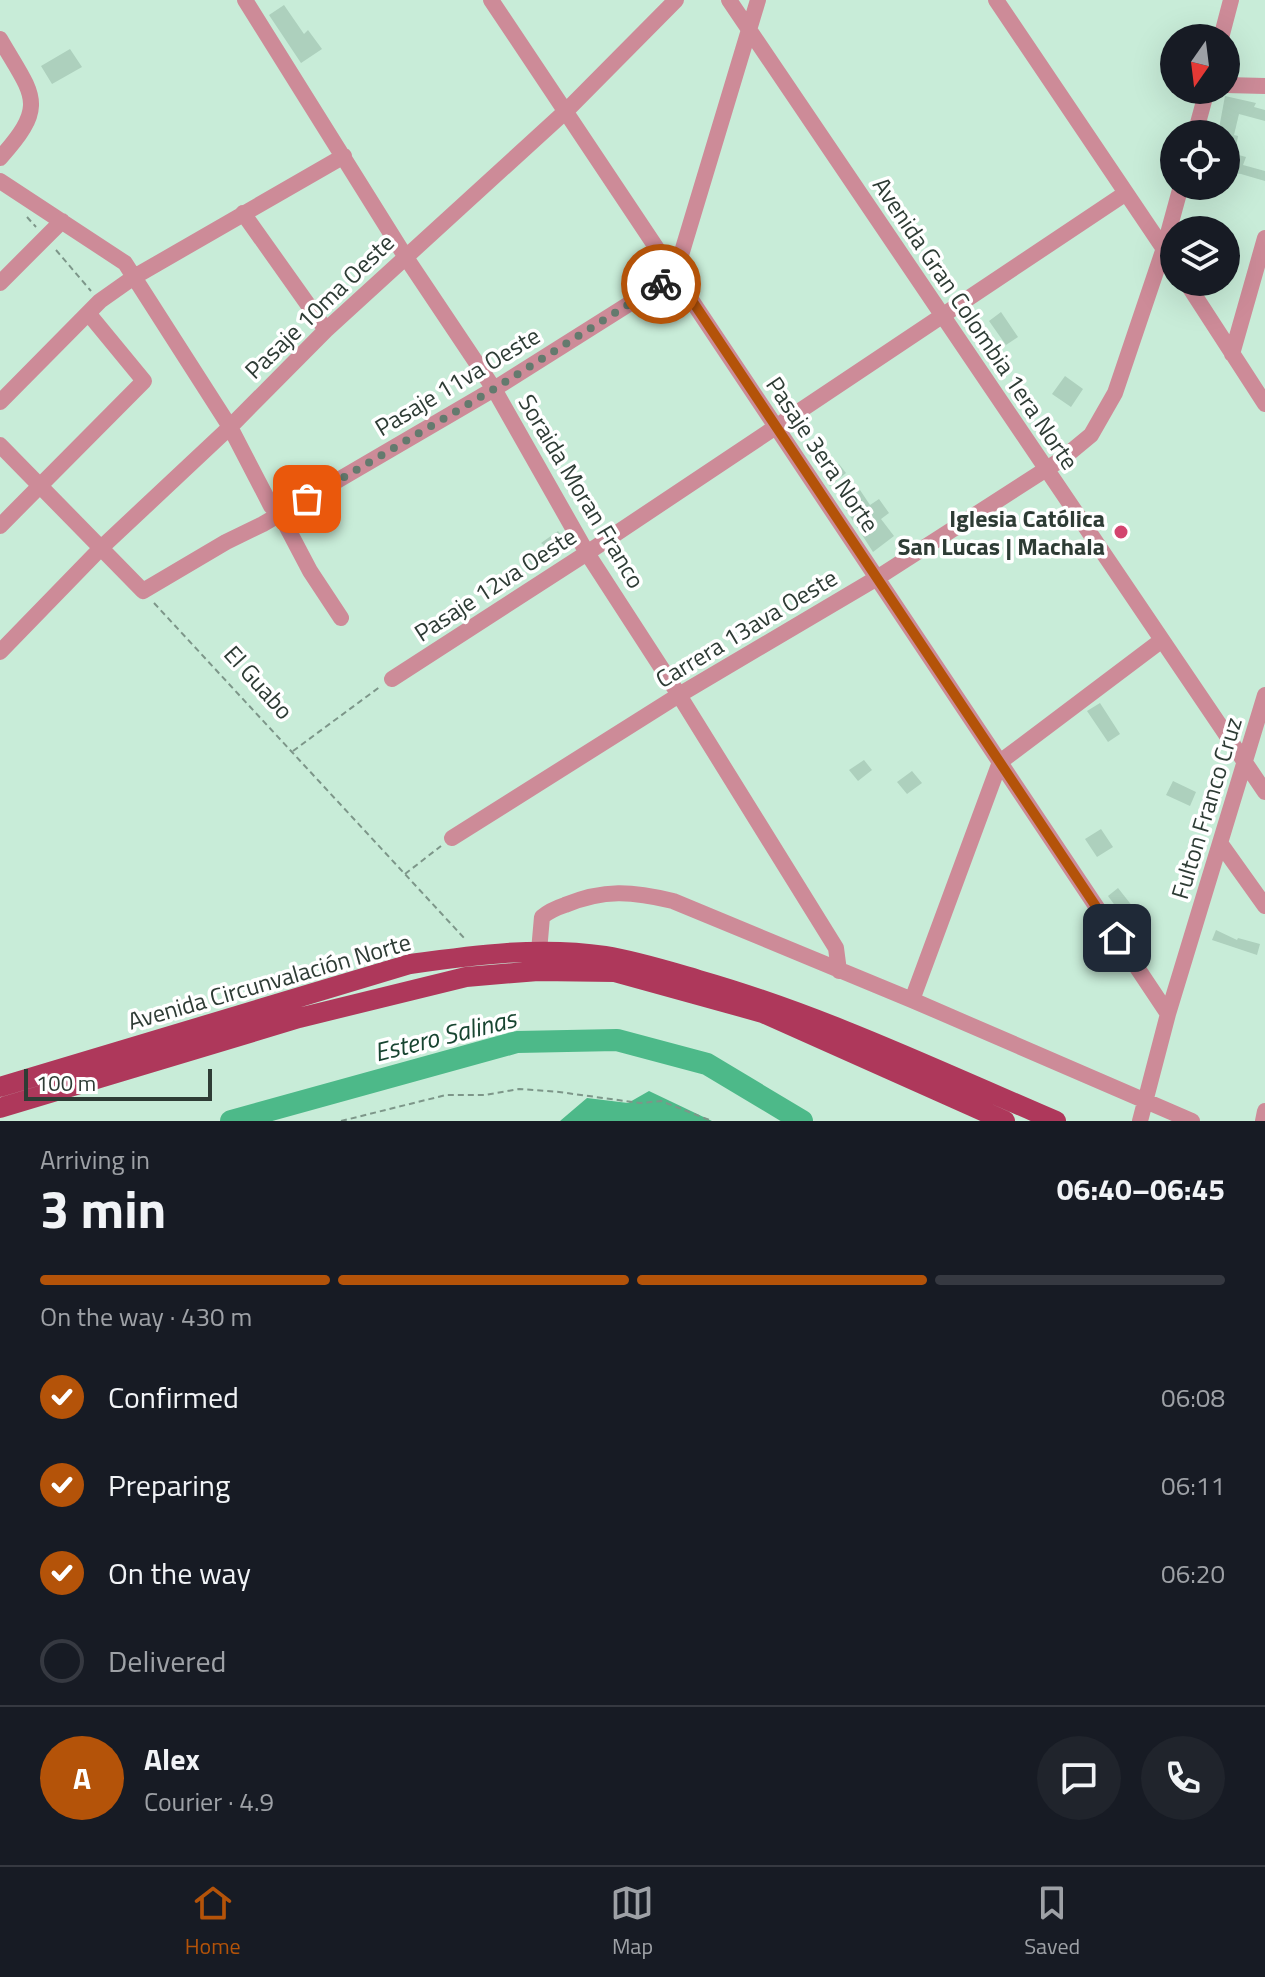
<!DOCTYPE html>
<meta charset="utf-8">
<style>
body{margin:0;font-family:"Titillium Web",sans-serif;background:#20242c;color:#f1f3f6;height:100vh;display:flex;flex-direction:column;font-size:30px;white-space:nowrap}
*{box-sizing:border-box;margin:0}
p{font-size:26px;color:#9ea1a6}
.icon{flex:none;width:44px;height:44px;fill:none;stroke:currentColor;stroke-width:2;stroke-linecap:round;stroke-linejoin:round}
.map{position:relative;height:1121px;overflow:hidden}
.details{display:flex;flex-direction:column;background:#171b24;flex:1}
.details>*{flex:none}
.needle{width:52px;rotate:194deg}
.tools{position:absolute;left:1160px;top:24px;display:grid;gap:16px}
.tools a{display:grid;place-items:center;width:80px;height:80px;border-radius:50%;background:#171b24;box-shadow:0 8px 32px #0002;font-size:40px}
.scale{position:absolute;left:24px;bottom:20px;width:188px;box-sizing:border-box;padding-left:8px;border:4px solid #2e3c35;border-top:0;font-size:22px;line-height:28px;white-space:nowrap;color:#2e3c35;-webkit-text-stroke:6px #fff;paint-order:stroke}
.pin{position:absolute;display:grid;place-items:center;width:68px;height:68px;color:#fff;margin:-34px;border-radius:16px;box-shadow:0 4px 12px #0006}
.courier{position:absolute;display:grid;place-items:center;width:80px;height:80px;margin:-40px;border:6px solid #b45309;border-radius:50%;background:#fff;color:#222;box-shadow:0 2px 10px #0007}
.overview em{font-style:normal;font-weight:700}
.overview div{display:flex;flex-direction:column-reverse}
.overview{display:flex;align-items:center;justify-content:space-between;height:136px;padding:0 40px}
h1{font-size:52px;font-weight:700;line-height:60px}
.bar{display:grid;grid-template-columns:repeat(4,1fr);gap:12px 8px;align-content:center;height:96px;padding:0 40px}
.bar i{height:10px;border-radius:6px;background:#363941}
.bar .selected{background:#b45309}
.bar p{grid-column:span 4}
.line{display:flex;align-items:center;gap:20px;padding:0 40px;border-top:2px solid #363941}
.line div{flex:1}
.round{display:grid;place-items:center;flex:none;width:84px;height:84px;border-radius:42px;background:#20242c}
ol{padding:0 40px;list-style:none}
li{display:flex;align-items:center;gap:24px;height:88px}
li p{margin-inline-start:auto}
li .icon{padding:8px;border-radius:50%;background:#b45309;color:#fff;stroke-width:4}
li:last-child{color:#9ea1a6}
li i{width:44px;height:44px;border:4px solid #363941;border-radius:50%}
.menu{display:flex;justify-content:space-around;align-items:center;height:112px;border-top:2px solid #363941;background:#171b24;font-size:22px;color:#9ea1a6}
.menu a{display:grid;justify-items:center;gap:4px}
.menu .selected{color:#b45309}
.map>svg:first-child{display:block}
</style>
<div class="map">
<svg width="1265" height="1121" viewBox="0 0 1265 1121">
<rect width="100%" height="100%" fill="#c8ecd8"/>
<path fill="#4db989" d="M649 1091 712 1121H560L587 1098 628 1103Z"/>
<g fill="none" stroke-linecap="round" stroke-linejoin="round">
<path stroke="#4db989" stroke-width="22" d="M231 1121 517 1042 617 1040 707 1064 802 1121"/>
</g>
<path fill="#add0bd" d="M284 5 304 34 308 30 322 49 301 63 269 15Z
M70 49 82 67 52 84 41 66Z
M1225 96 1256 103 1254 107 1265 110V121L1239 114 1234 135 1238 136 1235 154 1246 157 1243 165 1265 171V181L1241 174 1226 172V134H1218Z
M1001 312 1018 337 1006 345 989 321Z
M1065 376 1083 389 1071 407 1052 394Z
M839 464 846 473 830 486 823 477Z
M860 490 870 505 879 499 889 513 881 519 894 536 873 552 841 502Z
M558 531 569 544 545 558 547 560 530 571 522 556 545 546 541 543Z
M1100 703 1120 734 1108 742 1087 711Z
M864 760 872 770 858 781 849 770Z
M912 771 922 783 907 794 897 782Z
M1173 781 1196 792 1190 806 1166 795Z
M1101 829 1113 847 1097 857 1085 839Z
M1118 888 1141 917 1130 926 1108 896Z
M1216 930 1237 940 1238 938 1260 944 1257 955 1212 940Z"/>
<g fill="none" stroke-linecap="round" stroke-linejoin="round">
<path stroke="#7d9689" stroke-width="2" stroke-dasharray="6 4" stroke-linecap="butt" d="M27 217 36 227
M56 250 91 291
M154 603 465 939
M293 751 381 686
M405 874 441 846
M341 1121 446 1095H485L519 1089 559 1092 640 1103 661 1101 712 1121"/>
<path stroke="#cd8b98" stroke-width="16" d="M245 0 405 256 494 389 587 553 679 695 836 948 839 971
M491 0 1168 1014
M729 0 1265 792
M996 0 1174 264
M1221 38 1231 0
M0 39C33 96 49 104 0 158
M1226 85 1265 86
M1195 134 1207 90
M0 181 125 263 230 427 271 506 280 514 310 571 341 618
M243 213 326 330
M1186 282 1265 404
M0 283 62 221
M1232 354 1265 238
M0 402 100 301 134 277 344 156
M0 445 143 591 226 542 263 524 494 389 675 275 758 0
M0 526 144 381 88 313
M0 652 101 548 230 427 326 330 567 110 676 0
M392 679 587 553 1126 193
M452 838 679 695 877 578 1062 459 1091 435 1115 393 1164 248 1181 186
M1220 843 1265 906
M539 951 542 917C549 911 556 908 565 905 604 889 632 891 673 901L912 1000 1192 1121
M912 1000 1000 762 1162 640
M1140 1121 1168 1014 1265 695
M1263 1121 1265 1111"/>
<path stroke="#ae385b" stroke-width="20" d="M0 1087 410 964C475 955 540 946 605 956 636 961 668 971 699 980 822 1015 939 1071 1056 1121
M0 1108 299 1018 466 977 538 971 615 972 763 1013 1005 1121"/>
</g>
<g fill="none" stroke-linecap="round" stroke-linejoin="round">
<path stroke="#647a6e" stroke-width="8" stroke-dasharray="0 14.4" d="M307 499 494 389 661 284"/>
<path stroke="#b45309" stroke-width="10" d="M661 284 675 275 1117 938"/>
</g>
<circle fill="#d3446e" stroke="#fff" stroke-width="3" cx="1121" cy="532" r="8"/>
<g text-anchor="middle" dominant-baseline="central" stroke-width="7" stroke-linejoin="round" paint-order="stroke">
<g font-size="24" fill="#2e3c35" stroke="#fff">
<text transform="translate(319 306) rotate(-44)">Pasaje 10ma Oeste</text>
<text transform="translate(976 323) rotate(56)">Avenida Gran Colombia 1era Norte</text>
<text transform="translate(457 381) rotate(-31)">Pasaje 11va Oeste</text>
<text transform="translate(823 454) rotate(56)">Pasaje 3era Norte</text>
<text transform="translate(582 491) rotate(59)">Soraida Moran Franco</text>
<text transform="translate(495 584) rotate(-33)">Pasaje 12va Oeste</text>
<text transform="translate(746 628) rotate(-31)">Carrera 13ava Oeste</text>
<text transform="translate(259 682) rotate(48)">El Guabo</text>
<text transform="translate(1206 808) rotate(-73)">Fulton Franco Cruz</text>
<text transform="translate(269 981) rotate(-16)">Avenida Circunvalación Norte</text>
</g>
<g font-size="24" font-weight="bold" fill="#2e3c35" stroke="#fff" text-anchor="end">
<text x="1105" y="518">Iglesia Católica<tspan x="1105" dy="28">San Lucas | Machala</tspan></text>
</g>
<g font-size="26" font-style="italic" fill="#184531" stroke="#fff">
<text transform="translate(445 1035) rotate(-14)">Estero Salinas</text>
</g>
</g>
</svg>
<div class="tools">
<a><svg class="needle" viewBox="-14 -14 28 28"><path d="M0-13l5 13h-10z" fill="#e53935"/><path d="M0 13l5-13h-10z" fill="#9ea1a6"/></svg></a>
<a><svg class="icon" aria-label="locate" viewBox="0 0 24 24"><circle cx="12" cy="12" r="6"/><path d="M12 2v4M12 18v4M2 12h4M18 12h4"/></svg></a>
<a><svg class="icon" aria-label="layers" viewBox="0 0 24 24"><path d="M12 4l9 5-9 5-9-5zM3 14l9 5 9-5"/></svg></a>
</div>
<div class="scale">100 m</div>
<div class="pin" style="left:307px;top:499px;background:#ea580c"><svg class="icon" aria-label="bag" viewBox="0 0 24 24"><path d="M5 8h14l-1 12H6zM9 8a3 3 0 0 1 6 0"/></svg></div>
<div class="pin" style="left:1117px;top:938px;background:#1f2937"><svg class="icon" aria-label="home" viewBox="0 0 24 24"><path d="M3 11l9-7 9 7M6 9v11h12V9"/></svg></div>
<div class="courier" style="left:661px;top:284px"><svg class="icon" aria-label="bike" viewBox="0 0 24 24"><circle cx="6" cy="16" r="4"/><circle cx="18" cy="16" r="4"/><path d="M6 16l4-8h5l3 8M10 8l3 8H6M13 5h3"/></svg></div>
</div>
<section class="details">
<div class="overview"><div><h1>3 min</h1><p>Arriving in</p></div><em>06:40–06:45</em></div>
<div class="bar"><i class="selected"></i><i class="selected"></i><i class="selected"></i><i></i><p>On the way · 430 m</p></div>
<ol>
<li><svg class="icon" aria-label="check" viewBox="0 0 24 24"><path d="M5 12l5 5 9-10"/></svg>Confirmed<p>06:08</p></li>
<li><svg class="icon" aria-label="check" viewBox="0 0 24 24"><path d="M5 12l5 5 9-10"/></svg>Preparing<p>06:11</p></li>
<li><svg class="icon" aria-label="check" viewBox="0 0 24 24"><path d="M5 12l5 5 9-10"/></svg>On the way<p>06:20</p></li>
<li><i></i>Delivered</li>
</ol>
<div class="line" style="height:144px"><b class="round" style="background:#b45309;color:#fff">A</b><div><b>Alex</b><p>Courier · 4.9</p></div><a class="round"><svg class="icon" aria-label="chat" viewBox="0 0 24 24"><path d="M4 5h16v11H9l-5 4z"/></svg></a><a class="round"><svg class="icon" aria-label="phone" viewBox="0 0 24 24"><path d="M5 4h4l2 5-3 2q2 4 5 5l2-3 5 2v4C11 20 4 13 5 4z"/></svg></a></div>
</section>
<nav class="menu">
<a class="selected"><svg class="icon" aria-label="home" viewBox="0 0 24 24"><path d="M3 11l9-7 9 7M6 9v11h12V9"/></svg>Home</a>
<a><svg class="icon" aria-label="map" viewBox="0 0 24 24"><path d="M3 6l6-2 6 2 6-2v14l-6 2-6-2-6 2zM9 4v14M15 6v14"/></svg>Map</a>
<a><svg class="icon" aria-label="saved" viewBox="0 0 24 24"><path d="M7 4h10v16l-5-4-5 4z"/></svg>Saved</a>
</nav>
